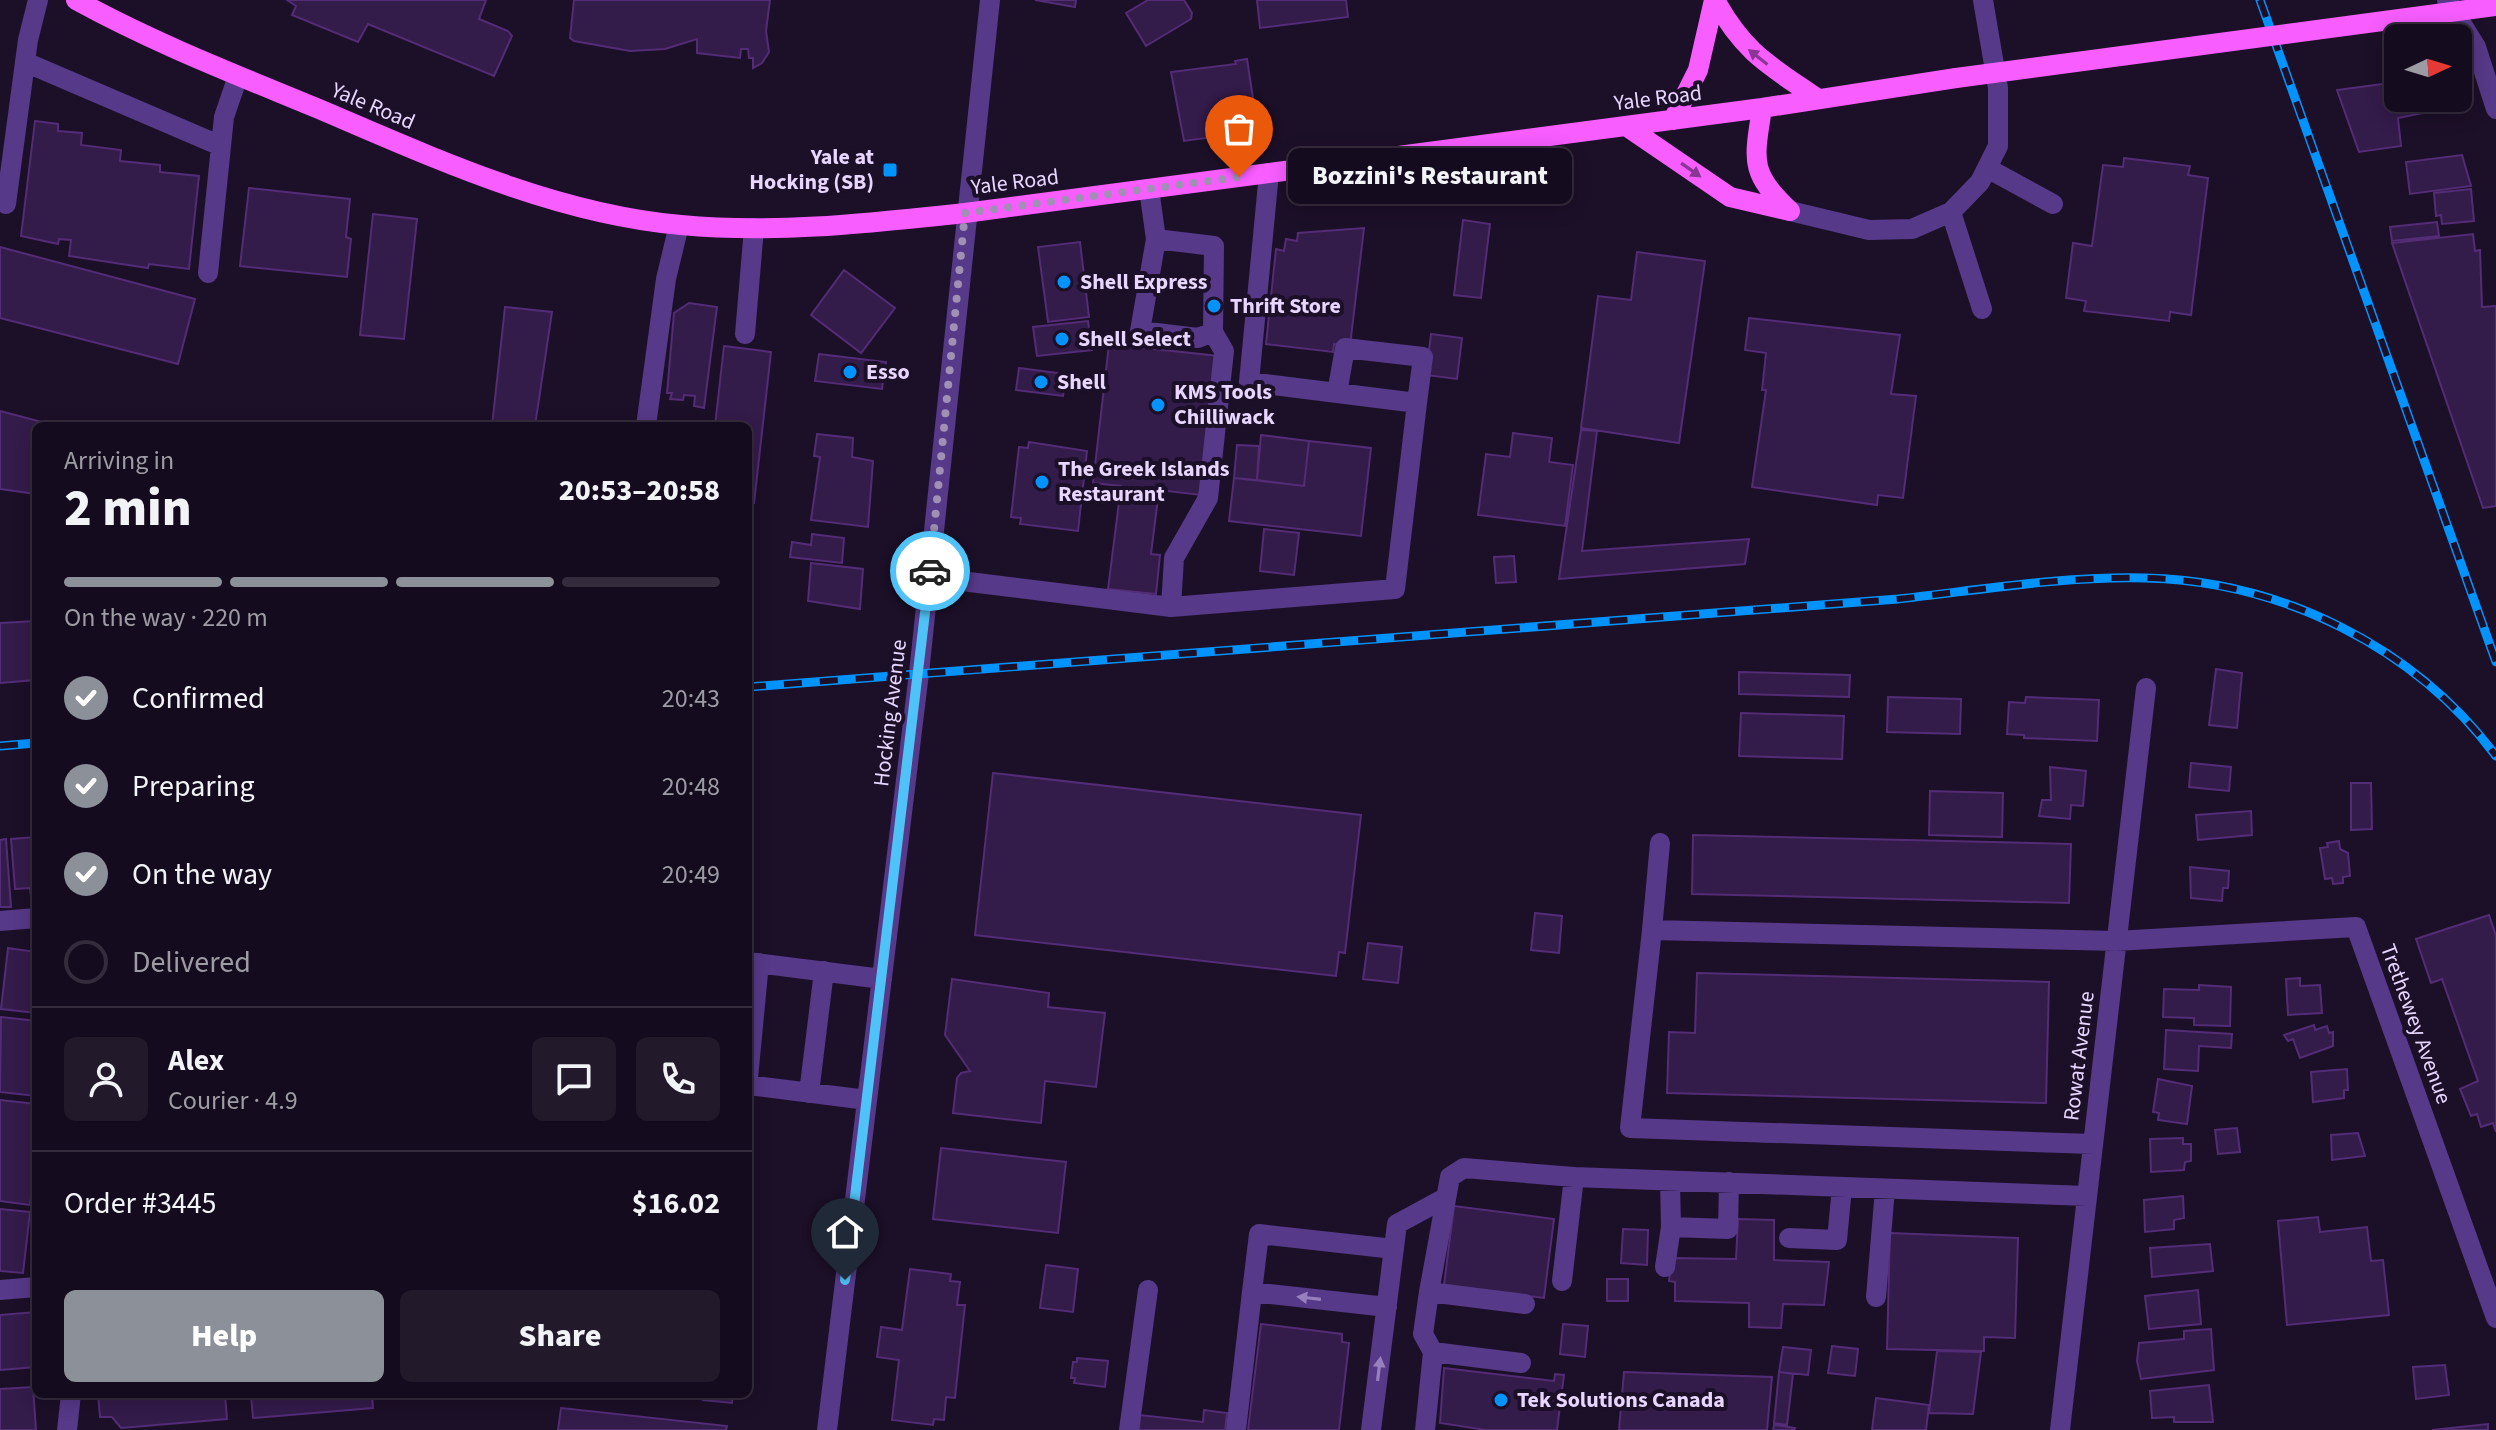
<!DOCTYPE html>
<meta charset="utf-8">
<style>
body{margin:0;font-family:"Source Sans 3",sans-serif;background:#22192b;color:#f1f3f6;height:100vh;display:flex;flex-direction:column;font-size:30px;white-space:nowrap}
*{box-sizing:border-box;margin:0}
p{font-size:26px;color:#9d9ba4}
.icon{flex:none;width:44px;height:44px;fill:none;stroke:currentColor;stroke-width:2;stroke-linecap:round;stroke-linejoin:round}
.map{position:relative;flex:1;overflow:hidden}
.sheet{position:absolute;left:32px;top:422px;width:720px;height:976px;display:flex;flex-direction:column;background:#150b1e;border-radius:12px;box-shadow:0 4px 20px #0003,0 0 0 2px #342b3c}
.sheet>*{flex:none}
.needle{width:52px;rotate:86deg}
.tools{position:absolute;left:2384px;top:24px;display:grid;gap:16px}
.tools a{display:grid;place-items:center;width:88px;height:88px;border-radius:12px;background:#150b1e;box-shadow:0 4px 20px #0003,0 0 0 2px #342b3c;font-size:40px}
.pin{position:absolute;display:grid;place-items:center;width:68px;height:68px;color:#fff;margin:-82px -34px;border-radius:50% 50% 50% 0;rotate:-45deg;box-shadow:0 0 8px #0007}
.pin .icon{rotate:45deg}
.courier{position:absolute;display:grid;place-items:center;width:80px;height:80px;margin:-40px;border:6px solid #4fc3f7;border-radius:50%;background:#fff;color:#222;box-shadow:0 2px 10px #0007}
.bubble{position:absolute;height:56px;border-radius:12px;background:#150b1e;box-shadow:0 4px 20px #0003,0 0 0 2px #342b3c;font-size:26px;font-weight:800;line-height:56px;text-align:center}
.headline em{font-style:normal;font-weight:800}
.headline div{display:flex;flex-direction:column-reverse}
.headline{display:flex;align-items:center;justify-content:space-between;height:136px;padding:0 32px}
h1{font-size:52px;font-weight:800;line-height:60px}
.bar{display:grid;grid-template-columns:repeat(4,1fr);gap:12px 8px;align-content:center;height:96px;padding:0 32px}
.bar i{height:10px;border-radius:6px;background:#342b3c}
.bar .active{background:#8c9099}
.bar p{grid-column:span 4}
.line{display:flex;align-items:center;gap:20px;padding:0 32px;border-top:2px solid #342b3c}
.line div{flex:1}
.round{display:grid;place-items:center;flex:none;width:84px;height:84px;border-radius:12px;background:#22192b}
ol{padding:0 32px;list-style:none}
li{display:flex;align-items:center;gap:24px;height:88px}
li p{margin-inline-start:auto}
li .icon{padding:8px;border-radius:50%;background:#8c9099;color:#fff;stroke-width:4}
li:last-child{color:#9d9ba4}
li i{width:44px;height:44px;border:4px solid #342b3c;border-radius:50%}
.button{display:flex;gap:16px;margin-top:auto;padding:16px 32px}
.button a{flex:1;height:92px;border-radius:12px;background:#8c9099;color:#fff;font-size:32px;font-weight:800;line-height:92px;text-align:center}
.button a+a{background:#22192b;color:#f1f3f6}
.map>svg:first-child{display:block}
</style>
<div class="map">
<svg width="2496" height="1430" viewBox="0 0 2496 1430">
<rect width="100%" height="100%" fill="#1c0f28"/>
<path fill="#331b4a" stroke="#532c76" stroke-width="2" d="M287 0H486L479 19 508 31 512 36 494 76 368 24 358 42 292 15 296 6Z
M574 0H770L766 31 769 52 762 63 753 68V58H749L748 49H741L740 58 697 53V39L665 49 630 51 574 41 570 38Z
M1035 0H1076L1075 7Z
M1148 0H1184L1192 13 1191 19 1146 46 1126 13Z
M1257 0H1346L1348 17 1260 28Z
M1247 59 1258 131 1184 141 1171 72 1236 64 1235 61Z
M2398 82V98H2432L2433 111 2398 118 2401 146 2359 152 2337 90Z
M35 121 58 124V131L82 133 81 145 121 150 120 161 160 165V172L199 176 189 269 149 264 148 268 69 256 71 240 59 239 58 244 21 236Z
M2462 155 2471 186 2410 194 2406 162Z
M2124 158 2190 166 2188 175 2208 178 2191 315 2170 312 2169 321 2084 311 2086 301 2066 298 2073 243 2092 246 2103 165 2123 167Z
M249 188 350 199 346 237 351 239 347 277 240 266Z
M2471 189 2474 221 2442 224 2441 215 2436 216 2434 193Z
M373 214 417 219 404 339 360 335Z
M1463 220 1490 224 1481 298 1454 295Z
M2437 222 2439 236 2392 241 2390 227Z
M1364 228 1350 346 1334 344 1333 352 1266 344 1276 249 1284 251 1286 239 1297 241 1298 233Z
M2473 234 2475 251 2480 250 2482 307 2496 306V506L2483 508 2392 243Z
M1080 242 1089 317 1048 322 1038 247Z
M0 247 195 299 178 364 0 318Z
M1637 252 1705 261 1679 443 1581 428 1598 296 1631 300Z
M844 270 895 308 861 353 811 315Z
M689 303 717 307 704 408 694 406 695 396 684 395 683 400 670 399 672 393H667L674 313Z
M505 307 552 312 535 426H492Z
M1749 318 1900 335 1891 394 1916 396 1903 498 1878 495 1877 505 1752 487 1766 390H1762L1766 353 1745 350Z
M1088 321 1092 350 1037 356 1033 327Z
M1431 334 1462 338 1457 379 1426 375Z
M1109 344 1218 356 1201 495 1159 490 1151 554 1160 555 1156 594 1108 589 1121 486 1093 483Z
M724 346 771 352 754 503 748 502V426H715Z
M819 354 886 362 882 389 815 381Z
M1019 368 1066 374 1063 396 1016 390Z
M0 411 57 426H36V494L0 489Z
M1581 430 1597 431 1582 551 1749 539 1745 564 1559 579Z
M1513 433 1552 438 1549 462 1573 465 1565 526 1478 515 1486 454 1510 457Z
M817 434 853 438 852 457 873 461 868 527 811 520 820 457 814 456Z
M1261 435 1309 441 1304 486 1257 480Z
M1309 441 1371 448 1361 536 1229 521 1234 478 1304 486Z
M1029 442 1087 451 1078 531 1020 524 1021 518 1011 517 1019 447 1028 448Z
M1237 445 1259 446 1257 480 1234 478Z
M1264 529 1299 533 1294 575 1260 571Z
M812 534 844 538 842 563 790 557 792 542 811 545Z
M1514 556 1516 582 1496 583 1494 557Z
M811 563 863 569 860 609 808 601Z
M36 621V680L0 683V623Z
M2216 669 2242 673 2237 728 2209 725Z
M1739 672 1850 675 1849 697 1739 694Z
M1888 697 1961 699 1960 734 1887 732Z
M2026 697 2099 700 2097 741 2024 738V735L2007 734 2009 702 2025 703Z
M1741 713 1844 716 1842 759 1739 756Z
M2191 763 2231 767 2229 791 2189 787Z
M2050 767 2086 771 2083 806 2071 805 2070 819 2039 816 2042 800H2051Z
M993 773 1361 815 1345 953 1339 952 1336 976 975 935Z
M2351 783H2371L2372 829 2351 830Z
M1930 791 2003 793 2002 837 1929 835Z
M2251 811 2252 835 2198 840 2196 815Z
M1693 835 2071 844 2069 903 1692 894Z
M36 837V905H32L30 888 15 889 11 839Z
M6 839 11 907H0V840Z
M2339 841 2340 849 2348 853 2350 876 2343 877V883L2333 884 2332 878 2325 879 2320 848 2328 847 2327 843Z
M2190 867 2229 871 2228 888H2223L2222 901 2191 898Z
M1535 913 1562 916 1559 953 1531 950Z
M2489 915 2496 936V1132L2493 1123 2481 1127 2477 1114 2471 1116 2460 1089 2478 1081 2442 979 2431 983 2416 939Z
M1368 943 1402 947 1398 983 1363 979Z
M8 948 36 952V1013L1 1009Z
M1697 973 2049 982 2046 1103 1667 1093 1669 1032 1695 1033Z
M2300 978V986L2320 985 2322 1013 2288 1015 2286 979Z
M952 979 1049 993 1048 1007 1105 1013 1096 1087 1045 1081 1041 1123 953 1113 957 1078 961 1073 970 1071 945 1035Z
M2199 985 2231 987 2230 1026 2194 1025V1018L2163 1017 2164 989 2199 990Z
M1 1017 36 1021V1096L0 1092Z
M2314 1025 2315 1030 2327 1026 2329 1033 2333 1032V1046L2300 1058 2293 1039 2288 1041 2284 1035Z
M2166 1030 2232 1034 2231 1048 2199 1046 2198 1071 2164 1069Z
M2347 1069 2348 1090H2344V1098L2313 1102 2311 1072Z
M2158 1079 2192 1086 2187 1124 2158 1120 2159 1113 2153 1112Z
M0 1100 36 1104V1156L30 1205 0 1201Z
M2237 1128 2240 1152 2218 1154 2215 1130Z
M2358 1133 2365 1156 2332 1160 2331 1135Z
M2183 1138V1144H2191V1161L2185 1162 2184 1170 2151 1172 2150 1139Z
M941 1148 1066 1162 1058 1233 933 1219Z
M2183 1196 2184 1218 2174 1220V1229L2145 1232 2144 1200Z
M1454 1206 1554 1219 1544 1298 1444 1285Z
M0 1209 30 1212 23 1273 0 1271Z
M2318 1217 2320 1232 2367 1227 2371 1261 2383 1260 2389 1315 2287 1325 2278 1221Z
M1738 1219 1774 1220V1260L1829 1262 1824 1305 1783 1304 1781 1328 1749 1327V1303L1675 1301V1282L1669 1281 1672 1258 1736 1259Z
M1623 1229 1648 1230 1647 1265 1621 1263Z
M1890 1233 2018 1238 2015 1338 1984 1337V1351L1887 1349Z
M2210 1244 2213 1271 2152 1277 2150 1248Z
M1046 1265 1078 1269 1073 1312 1040 1308Z
M910 1269 951 1274 950 1281 960 1282 957 1305H965L955 1398 946 1397 944 1420 934 1419 933 1425 892 1420 899 1360 877 1357 881 1327 902 1330Z
M1607 1279H1628V1301H1607Z
M2198 1290 2201 1324 2149 1329 2145 1296Z
M36 1312V1367L0 1370V1315Z
M1261 1324 1342 1334V1342L1349 1343 1339 1430H1248Z
M1563 1324 1588 1326 1585 1357 1560 1354Z
M2211 1329 2214 1370 2141 1379 2137 1361 2139 1343 2184 1339V1331Z
M1832 1346 1858 1349 1855 1376 1828 1373Z
M1783 1347 1811 1350 1808 1375 1779 1372Z
M1937 1351 1981 1352 1973 1414 1929 1413Z
M1077 1358 1108 1361 1105 1387 1074 1383 1075 1378H1071L1073 1362H1077Z
M2445 1365 2449 1395 2416 1399 2413 1367Z
M1444 1368 1554 1381 1555 1374 1564 1375 1557 1430H1486L1440 1423Z
M1624 1372 1772 1377 1767 1430H1619Z
M1779 1372 1793 1374 1787 1425 1774 1423Z
M2209 1385 2213 1422H2174V1417L2152 1418 2150 1391Z
M33 1387 36 1430H0V1389Z
M98 1394H225L227 1419 121 1428 112 1417H100Z
M251 1394H372L373 1408 253 1418Z
M704 1394H733L732 1403 703 1400Z
M1876 1398 1929 1405 1926 1430H1872Z
M561 1408 727 1426 726 1430H558Z
M1204 1410 1227 1413 1225 1430H1139L1140 1415 1203 1422Z
M2488 1424V1430H2432Z
M1774 1425 1795 1428 1794 1430H1773Z"/>
<g fill="none" stroke-linecap="round" stroke-linejoin="round">
<path stroke="#563988" stroke-width="20" d="M2447 0 2476 47 2496 109
M25 62 221 146
M1987 168 2053 204
M1149 189 1156 239 1214 246 1213 332 1198 338 1140 331 1156 239
M6 204 28 40 38 0
M1790 211 1869 230 1912 229 1951 212 1980 182 1998 146V88L1983 0
M1951 212 1982 309
M208 273 224 117 238 76
M745 334 754 228
M1337 393 1345 348 1423 357 1417 403
M646 426 666 279 679 225
M929 577 1171 607 1174 558 1208 498 1224 351 1213 332
M1171 607 1395 589 1417 403 1249 382 1269 173
M0 921 36 918
M1652 930 1660 843
M748 962 882 979
M748 1078 759 963
M748 1085 867 1100
M809 1093 824 971
M2093 1144 1630 1128 1652 930 2116 941 2356 927 2496 1318
M1670 1181 1671 1227 1728 1229 1729 1182
M1789 1238 1837 1240 1842 1187
M1665 1267 1671 1227
M1562 1281 1574 1177
M0 1290 36 1287
M1252 1292 1259 1234 1394 1249
M1429 1292 1423 1334 1433 1352 1521 1363
M1876 1297 1885 1189
M1525 1304 1429 1292 1450 1177 1464 1168 1574 1177 2087 1196
M67 1430 71 1394
M827 1430 919 673 990 0
M1129 1430 1148 1290
M1236 1430 1252 1292 1387 1307
M1371 1430 1397 1224 1445 1198
M1425 1430 1433 1352
M2060 1430 2146 688"/>
<path stroke="#f75dff" stroke-width="20" d="M76 0C154 43 237 75 319 109 434 158 555 214 681 225 777 234 870 223 965 213L1762 108 1956 78
M1715 0C1745 54 1769 65 1818 99
M1762 108C1754 161 1749 172 1790 211
M1673 120 1698 70 1714 0
M1626 126 1730 197 1790 211"/>
<g stroke="#0293ff" stroke-width="9">
<path id="rail" d="M2260 0 2496 662
M748 687 1898 599C1980 590 2063 576 2146 578 2281 581 2415 647 2496 756
M0 746 36 743"/>
</g>
<use href="#rail" stroke="#1c0f28" stroke-width="6" stroke-dasharray="18" stroke-linecap="butt"/>
<path stroke="#f75dff" stroke-width="20" d="M1956 78 2496 6"/>
</g>
<defs><path id="oneway-solid" d="M-6-.8H1V-3.2L6.5 0L1 3.2V.8H-6Z" transform="scale(2)"/></defs>
<g fill="#8a3694">
<use href="#oneway-solid" transform="translate(1758 57) rotate(-142)"/>
<use href="#oneway-solid" transform="translate(1691 170) rotate(35)"/>
</g>
<g fill="#9880be">
<use href="#oneway-solid" transform="translate(1309 1298) rotate(-173)"/>
<use href="#oneway-solid" transform="translate(1379 1369) rotate(-83)"/>
</g>
<g fill="none" stroke-linecap="round" stroke-linejoin="round">
<path stroke="#a190b4" stroke-width="8" stroke-dasharray="0 14.4" d="M930 571 965 213 1239 177"/>
<path stroke="#4fc3f7" stroke-width="10" d="M845 1280 930 571"/>
</g>
<g fill="#0293ff" stroke="#1c0f28" stroke-width="3">
<rect x="882" y="162" width="16" height="16" rx="4"/>
<circle cx="1064" cy="282" r="8"/>
<circle cx="1214" cy="306" r="8"/>
<circle cx="1062" cy="339" r="8"/>
<circle cx="850" cy="372" r="8"/>
<circle cx="1041" cy="382" r="8"/>
<circle cx="1158" cy="405" r="8"/>
<circle cx="1042" cy="482" r="8"/>
<circle cx="1501" cy="1400" r="8"/>
</g>
<g text-anchor="middle" dominant-baseline="central" stroke-width="8" stroke-linejoin="round" paint-order="stroke">
<g font-size="22" fill="#e8d6ff" stroke="#1c0f28">
<text transform="translate(1658 98) rotate(-7)">Yale Road</text>
<text transform="translate(373 106) rotate(23)">Yale Road</text>
<text transform="translate(1015 182) rotate(-7)">Yale Road</text>
<text transform="translate(890 713) rotate(-83)">Hocking Avenue</text>
<text transform="translate(2416 1024) rotate(70)">Trethewey Avenue</text>
<text transform="translate(2079 1056) rotate(-83)">Rowat Avenue</text>
</g>
<g font-size="22" font-weight="bold" fill="#e8d6ff" stroke="#1c0f28" text-anchor="start">
<text x="874" y="157" text-anchor="end">Yale at<tspan x="874" dy="25">Hocking (SB)</tspan></text>
<text x="1080" y="282">Shell Express</text>
<text x="1230" y="306">Thrift Store</text>
<text x="1078" y="339">Shell Select</text>
<text x="866" y="372">Esso</text>
<text x="1057" y="382">Shell</text>
<text x="1174" y="392">KMS Tools<tspan x="1174" dy="25">Chilliwack</tspan></text>
<text x="1058" y="469">The Greek Islands<tspan x="1058" dy="25">Restaurant</tspan></text>
<text x="1517" y="1400">Tek Solutions Canada</text>
</g>
</g>
</svg>
<div class="tools">
<a><svg class="needle" viewBox="-14 -14 28 28"><path d="M0-13l5 13h-10z" fill="#e53935"/><path d="M0 13l5-13h-10z" fill="#9d9ba4"/></svg></a>
</div>
<div class="pin" style="left:1239px;top:177px;background:#ea580c"><svg class="icon" aria-label="bag" viewBox="0 0 24 24"><path d="M5 8h14l-1 12H6zM9 8a3 3 0 0 1 6 0"/></svg></div>
<div class="pin" style="left:845px;top:1280px;background:#1f2937"><svg class="icon" aria-label="home" viewBox="0 0 24 24"><path d="M3 11l9-7 9 7M6 9v11h12V9"/></svg></div>
<div class="courier" style="left:930px;top:571px"><svg class="icon" aria-label="car" viewBox="0 0 24 24"><path d="M5 17H2v-5l4-1 3-4h7l3 4 3 1v5h-3M9 17h6M6 11h13"/><circle cx="7" cy="17" r="2"/><circle cx="17" cy="17" r="2"/></svg></div>
<div class="bubble" style="left:1288px;top:148px;width:284px">Bozzini's Restaurant</div>
<section class="sheet">
<div class="headline"><div><h1>2 min</h1><p>Arriving in</p></div><em>20:53–20:58</em></div>
<div class="bar"><i class="active"></i><i class="active"></i><i class="active"></i><i></i><p>On the way · 220 m</p></div>
<ol>
<li><svg class="icon" aria-label="check" viewBox="0 0 24 24"><path d="M5 12l5 5 9-10"/></svg>Confirmed<p>20:43</p></li>
<li><svg class="icon" aria-label="check" viewBox="0 0 24 24"><path d="M5 12l5 5 9-10"/></svg>Preparing<p>20:48</p></li>
<li><svg class="icon" aria-label="check" viewBox="0 0 24 24"><path d="M5 12l5 5 9-10"/></svg>On the way<p>20:49</p></li>
<li><i></i>Delivered</li>
</ol>
<div class="line" style="height:144px"><a class="round"><svg class="icon" aria-label="person" viewBox="0 0 24 24"><circle cx="12" cy="8" r="4"/><path d="M4 21q1-7 8-7t8 7"/></svg></a><div><b>Alex</b><p>Courier · 4.9</p></div><a class="round"><svg class="icon" aria-label="chat" viewBox="0 0 24 24"><path d="M4 5h16v11H9l-5 4z"/></svg></a><a class="round"><svg class="icon" aria-label="phone" viewBox="0 0 24 24"><path d="M5 4h4l2 5-3 2q2 4 5 5l2-3 5 2v4C11 20 4 13 5 4z"/></svg></a></div>
<div class="line" style="height:104px"><div>Order #3445</div><b>$16.02</b></div>
<div class="button"><a>Help</a><a>Share</a></div>
</section>
</div>
